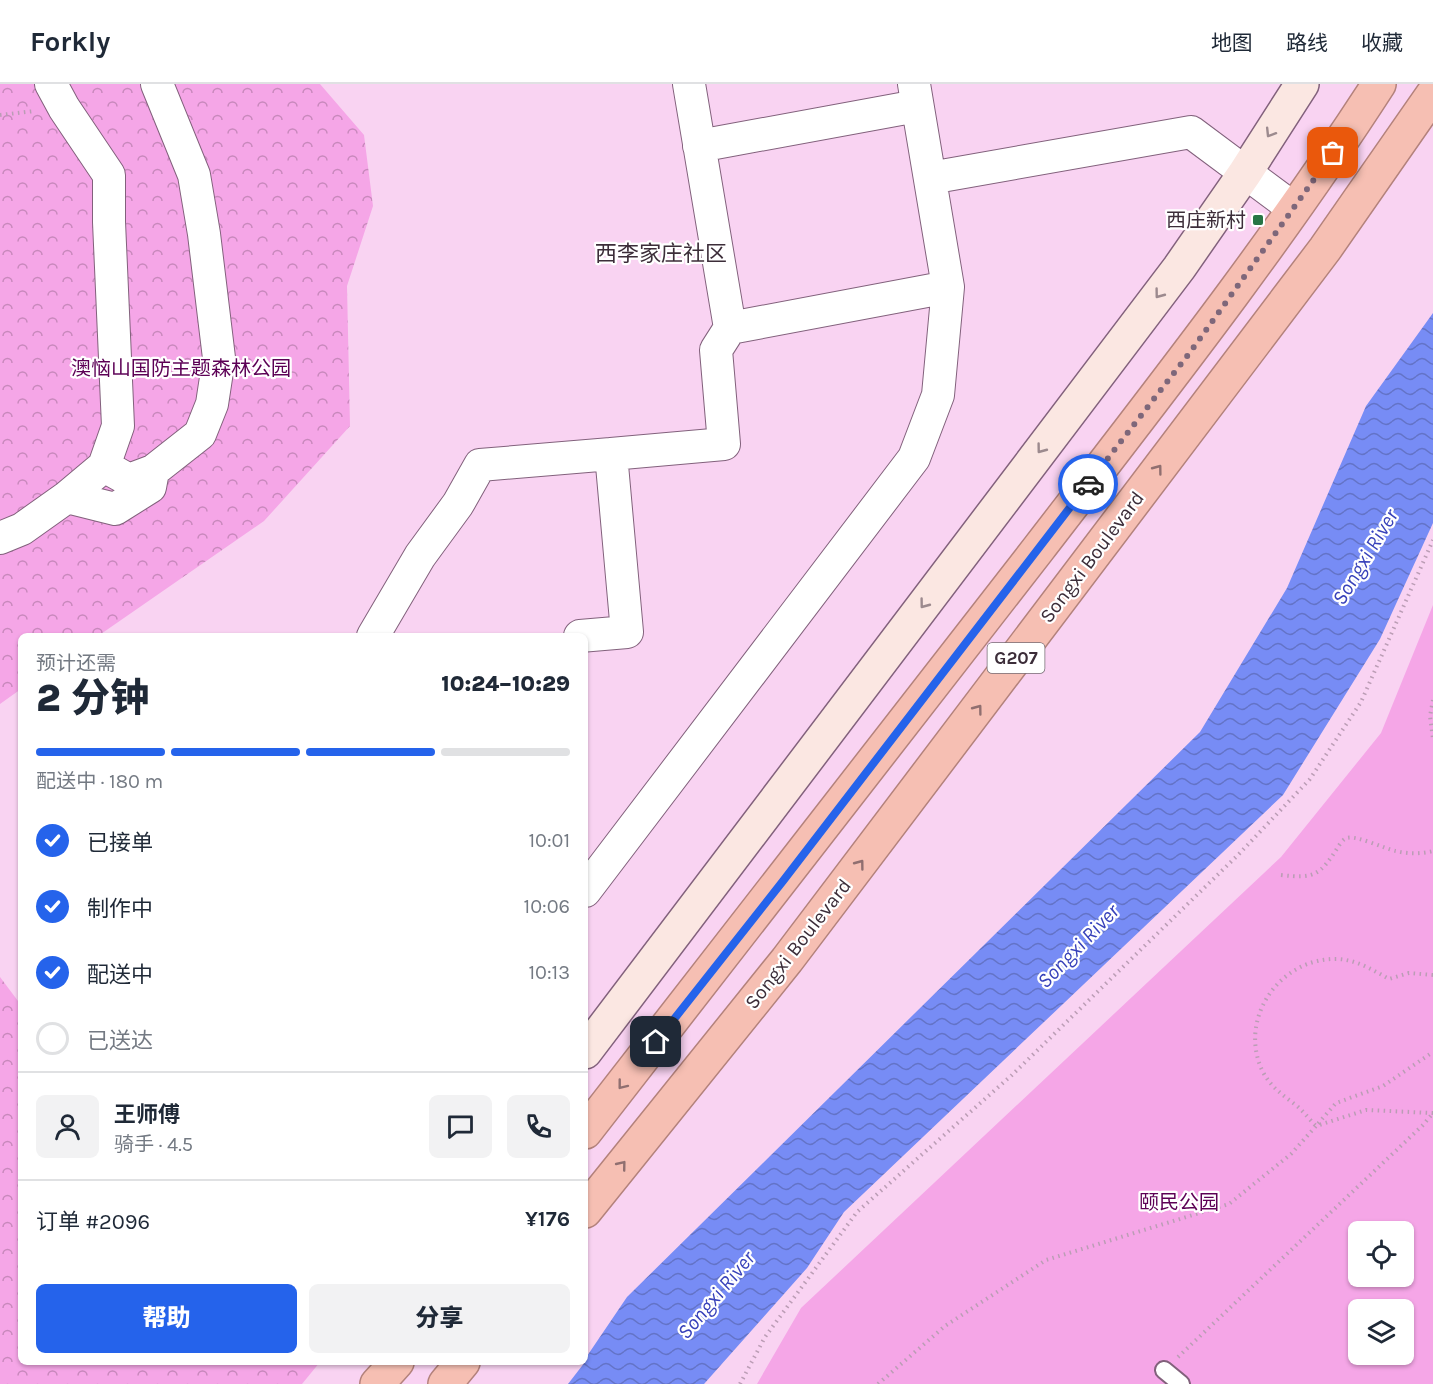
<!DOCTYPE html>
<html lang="zh">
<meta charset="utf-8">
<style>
body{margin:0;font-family:Karla,"Noto Sans SC",sans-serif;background:#f2f2f3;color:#1f2937;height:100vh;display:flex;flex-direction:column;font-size:22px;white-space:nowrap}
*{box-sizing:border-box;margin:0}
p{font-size:20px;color:#747a83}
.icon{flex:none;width:33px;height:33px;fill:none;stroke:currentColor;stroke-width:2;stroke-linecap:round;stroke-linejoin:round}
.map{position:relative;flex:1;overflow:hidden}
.drawer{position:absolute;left:18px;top:549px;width:570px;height:732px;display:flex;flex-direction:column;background:#fff;border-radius:9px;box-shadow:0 2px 4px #0004}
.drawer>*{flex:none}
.controls{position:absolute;left:1348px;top:1137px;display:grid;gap:12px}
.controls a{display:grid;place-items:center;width:66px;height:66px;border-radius:9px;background:#fff;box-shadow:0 2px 4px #0004;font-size:30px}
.pin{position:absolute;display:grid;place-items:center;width:51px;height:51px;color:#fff;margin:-26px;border-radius:12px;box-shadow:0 3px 9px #0006}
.courier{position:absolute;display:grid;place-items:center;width:60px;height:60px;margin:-30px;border:4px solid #2563eb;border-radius:50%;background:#fff;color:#222;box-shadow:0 2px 8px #0007}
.headline em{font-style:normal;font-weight:800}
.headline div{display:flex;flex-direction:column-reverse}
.headline{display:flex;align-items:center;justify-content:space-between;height:102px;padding:0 18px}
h1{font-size:39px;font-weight:800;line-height:45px}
.bar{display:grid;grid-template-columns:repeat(4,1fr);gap:9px 6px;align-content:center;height:72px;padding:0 18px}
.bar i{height:8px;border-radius:4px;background:#e0e1e3}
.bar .on{background:#2563eb}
.bar p{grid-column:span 4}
.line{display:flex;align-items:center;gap:15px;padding:0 18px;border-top:2px solid #e0e1e3}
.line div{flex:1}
.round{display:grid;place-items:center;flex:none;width:63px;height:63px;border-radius:9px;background:#f2f2f3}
ol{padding:0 18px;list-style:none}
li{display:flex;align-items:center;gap:18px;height:66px}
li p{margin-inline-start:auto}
li .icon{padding:6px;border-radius:50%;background:#2563eb;color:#fff;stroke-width:4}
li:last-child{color:#747a83}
li i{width:33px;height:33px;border:3px solid #e0e1e3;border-radius:50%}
.primary-button{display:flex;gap:12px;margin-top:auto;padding:12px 18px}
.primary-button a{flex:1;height:69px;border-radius:9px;background:#2563eb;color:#fff;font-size:24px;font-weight:800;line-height:69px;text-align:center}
.primary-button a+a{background:#f2f2f3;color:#1f2937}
header{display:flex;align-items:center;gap:36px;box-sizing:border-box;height:84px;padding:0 30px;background:#fff;border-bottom:2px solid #e0e1e3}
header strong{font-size:28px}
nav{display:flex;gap:33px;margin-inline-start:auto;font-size:21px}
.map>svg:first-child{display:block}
</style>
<header>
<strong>Forkly</strong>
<nav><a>地图</a><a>路线</a><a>收藏</a></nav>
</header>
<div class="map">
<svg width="1433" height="1300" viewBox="0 0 1433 1300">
<defs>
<pattern id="forest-crowns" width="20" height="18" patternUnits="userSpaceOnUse" patternTransform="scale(1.5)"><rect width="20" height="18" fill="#f5a6e7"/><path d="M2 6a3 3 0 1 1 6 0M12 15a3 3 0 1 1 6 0" fill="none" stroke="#c888bc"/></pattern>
<pattern id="water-waves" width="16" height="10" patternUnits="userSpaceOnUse" patternTransform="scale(1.5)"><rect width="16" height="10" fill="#778cf5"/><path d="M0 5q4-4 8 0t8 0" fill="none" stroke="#6373c7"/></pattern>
</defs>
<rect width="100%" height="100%" fill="#f9d3f2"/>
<path fill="#f5a6e7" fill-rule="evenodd" d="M1433 521V1300H757L801 1224 1281 773 1381 649ZM1359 1148H1404V1192H1359ZM1359 1226H1404V1270H1359Z"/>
<path fill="url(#forest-crowns)" d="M0 0H320L364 51 373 122 347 202 350 342 264 437 98 552H21V605L0 620Z
M0 893 21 921V1278H320L302 1300H0Z"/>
<path fill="url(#water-waves)" d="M1433 229V439L1380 555 1283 711 844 1128 807 1184 704 1300H568L585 1278V1275L627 1213 1200 648 1287 504 1366 322Z"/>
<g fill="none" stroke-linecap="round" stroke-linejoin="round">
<g stroke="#82617c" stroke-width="20">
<path id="service" d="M1164 1286 1181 1300"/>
</g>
<g stroke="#82617c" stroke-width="34">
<path id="minor" d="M699 62 917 22
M930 94 1191 48 1293 124
M730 244 948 203
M153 387 200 350 212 320 219 274 204 150 194 91 157 0
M67 413 115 425 150 403 153 387 129 396 104 382
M0 454 22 445 67 413 104 382 118 342 109 138V91L64 24 51 0
M373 552 420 472 458 420 480 381 611 370
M580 552 627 548 611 370 724 360 716 266 730 244 689 0
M585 807 914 374 938 311 948 203 914 0"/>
</g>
<g stroke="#82617c" stroke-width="36">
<path id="secondary" d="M585 968 1179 184 1245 89 1302 0"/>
</g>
<g stroke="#b3827c" stroke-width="36">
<path id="trunk" d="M585 1048C738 854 889 659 1039 464 1156 312 1275 161 1379 0
M585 1127 787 876 1325 165 1433 10
M377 1300 397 1278
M445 1300 463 1278"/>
</g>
<path stroke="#bb9db5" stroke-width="4" stroke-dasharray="1.5 4.5" stroke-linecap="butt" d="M0 31 35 27
M1433 616 1430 632 1433 655
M1281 791C1315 795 1320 791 1338 763 1340 760 1343 755 1347 754 1357 751 1385 765 1396 767 1408 770 1421 770 1433 767
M1433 891 1409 889 1389 895C1373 886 1357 876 1338 875 1280 873 1238 934 1262 986 1270 1003 1283 1011 1297 1022 1304 1028 1310 1036 1316 1042L1336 1019 1383 1002 1433 968
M1178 1273 1423 1041 1433 1029
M740 1300 765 1253 857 1128 1012 991 1239 770 1310 695 1361 618 1433 456
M878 1300 945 1242 1046 1176 1229 1120 1291 1070 1316 1042 1366 1026 1433 1029"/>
<use href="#service" stroke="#fff" stroke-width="16"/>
<use href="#minor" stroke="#fff" stroke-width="32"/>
<use href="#secondary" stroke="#fbe7e2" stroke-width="33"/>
<use href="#trunk" stroke="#f6bfb3" stroke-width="33"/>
</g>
<defs><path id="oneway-chevron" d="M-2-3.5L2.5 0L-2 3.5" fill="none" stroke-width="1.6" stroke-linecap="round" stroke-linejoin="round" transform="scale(1.5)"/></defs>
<g stroke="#9c8a8e">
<use href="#oneway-chevron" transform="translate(1270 49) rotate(122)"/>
<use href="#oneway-chevron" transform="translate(1159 210) rotate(127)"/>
<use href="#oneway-chevron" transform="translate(1041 365) rotate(127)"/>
<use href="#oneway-chevron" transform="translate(924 520) rotate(127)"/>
</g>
<g stroke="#906f70">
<use href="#oneway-chevron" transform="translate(1158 385) rotate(-53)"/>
<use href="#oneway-chevron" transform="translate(978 625) rotate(-53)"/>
<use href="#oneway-chevron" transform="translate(860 780) rotate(-53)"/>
<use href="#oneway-chevron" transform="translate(622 1001) rotate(128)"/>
<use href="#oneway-chevron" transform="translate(622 1081) rotate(-51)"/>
</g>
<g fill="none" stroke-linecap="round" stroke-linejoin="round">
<path stroke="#7e677a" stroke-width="6" stroke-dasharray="0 10.8" d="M1088 400 1191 267 1333 69"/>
<path stroke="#2563eb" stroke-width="8" d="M656 958 783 797 1088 400"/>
</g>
<rect fill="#277545" stroke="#fff" stroke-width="2" x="1252" y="130" width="12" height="12" rx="3"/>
<g text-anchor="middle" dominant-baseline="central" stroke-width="4.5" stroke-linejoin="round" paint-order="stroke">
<rect fill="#fff" stroke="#766c74" stroke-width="1.5" x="987.5" y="559" width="57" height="30" rx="4.5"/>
<g font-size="18" font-weight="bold" fill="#3c2d39">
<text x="1016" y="574">G207</text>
</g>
<g font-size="20" fill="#3c2d39" stroke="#fff" text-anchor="end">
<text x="1246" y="136">西庄新村</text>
</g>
<g font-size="20" fill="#5c0055" stroke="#fff">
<text x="181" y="284">澳恼山国防主题森林公园</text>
<text x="1179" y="1118">颐民公园</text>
</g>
<g font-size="20" fill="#3c2d39" stroke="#fff">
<text transform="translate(1092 473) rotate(-53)">Songxi Boulevard</text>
<text transform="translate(798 860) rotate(-52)">Songxi Boulevard</text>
</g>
<g font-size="21" font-style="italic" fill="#3842ba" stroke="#fff">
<text transform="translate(1365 473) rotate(-59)">Songxi River</text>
<text transform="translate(1078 862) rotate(-46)">Songxi River</text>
<text transform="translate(716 1211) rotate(-50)">Songxi River</text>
</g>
<g font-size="22" fill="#3c2d39" stroke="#fff">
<text x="661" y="170">西李家庄社区</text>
</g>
</g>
</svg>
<div class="controls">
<a><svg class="icon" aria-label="locate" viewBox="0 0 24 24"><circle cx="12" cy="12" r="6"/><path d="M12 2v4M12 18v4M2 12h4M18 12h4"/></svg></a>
<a><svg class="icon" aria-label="layers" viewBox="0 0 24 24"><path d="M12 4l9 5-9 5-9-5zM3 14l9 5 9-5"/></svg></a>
</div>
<div class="pin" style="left:1333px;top:69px;background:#ea580c"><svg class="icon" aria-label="bag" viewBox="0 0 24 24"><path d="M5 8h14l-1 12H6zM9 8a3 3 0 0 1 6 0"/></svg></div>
<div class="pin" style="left:656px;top:958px;background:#1f2937"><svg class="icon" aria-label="home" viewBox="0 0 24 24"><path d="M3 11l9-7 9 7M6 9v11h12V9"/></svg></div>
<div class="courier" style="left:1088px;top:400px"><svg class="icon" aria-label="car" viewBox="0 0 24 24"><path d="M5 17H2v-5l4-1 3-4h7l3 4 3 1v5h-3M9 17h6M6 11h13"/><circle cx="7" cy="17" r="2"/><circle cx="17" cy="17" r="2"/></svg></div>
<section class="drawer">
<div class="headline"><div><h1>2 分钟</h1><p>预计还需</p></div><em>10:24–10:29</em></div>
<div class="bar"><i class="on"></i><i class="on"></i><i class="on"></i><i></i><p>配送中 · 180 m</p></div>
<ol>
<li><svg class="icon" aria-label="check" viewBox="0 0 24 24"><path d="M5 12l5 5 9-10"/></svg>已接单<p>10:01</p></li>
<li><svg class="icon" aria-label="check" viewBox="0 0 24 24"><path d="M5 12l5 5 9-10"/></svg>制作中<p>10:06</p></li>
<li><svg class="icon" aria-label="check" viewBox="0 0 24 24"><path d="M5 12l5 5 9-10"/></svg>配送中<p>10:13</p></li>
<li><i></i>已送达</li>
</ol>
<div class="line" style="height:108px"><a class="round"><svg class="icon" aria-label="person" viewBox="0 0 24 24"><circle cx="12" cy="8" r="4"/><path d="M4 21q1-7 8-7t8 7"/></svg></a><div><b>王师傅</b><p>骑手 · 4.5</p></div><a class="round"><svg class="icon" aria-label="chat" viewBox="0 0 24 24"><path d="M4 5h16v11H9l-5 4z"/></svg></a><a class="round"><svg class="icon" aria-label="phone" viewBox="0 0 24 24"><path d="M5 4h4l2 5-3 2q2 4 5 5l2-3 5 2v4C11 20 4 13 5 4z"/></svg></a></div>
<div class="line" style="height:78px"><div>订单 #2096</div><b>¥176</b></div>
<div class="primary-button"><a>帮助</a><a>分享</a></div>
</section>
</div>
